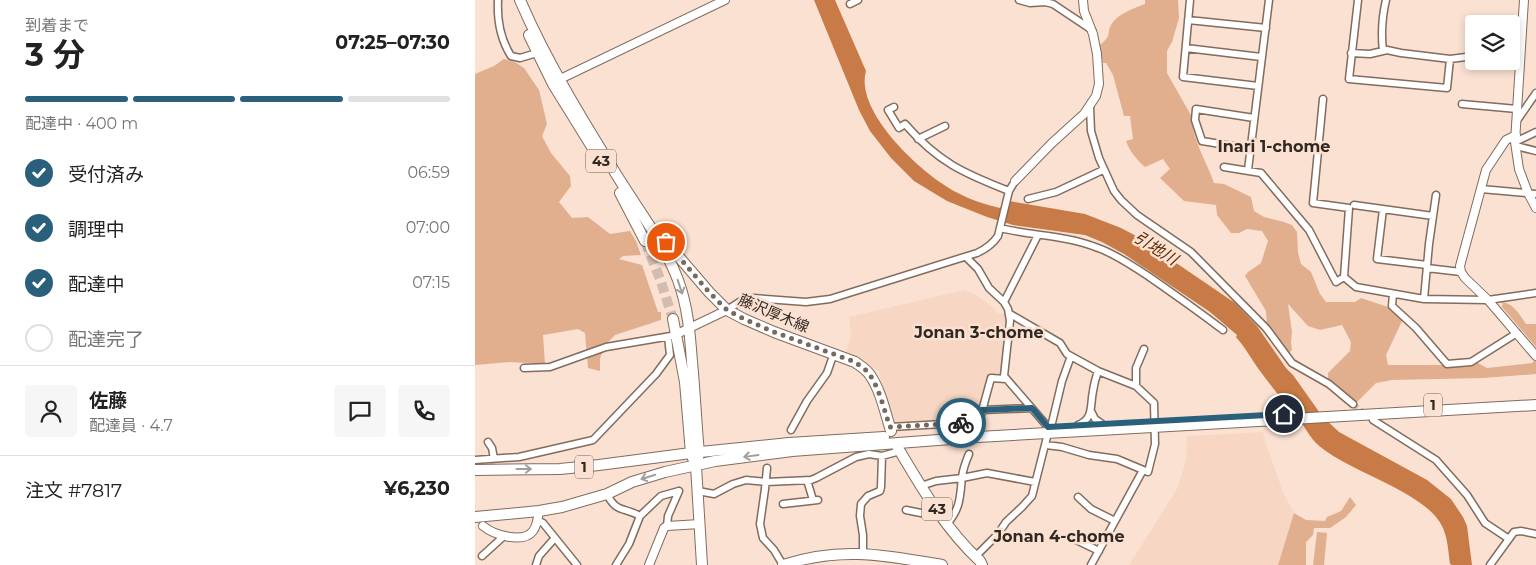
<!DOCTYPE html>
<html lang="ja">
<meta charset="utf-8">
<style>
body{margin:0;font-family:Montserrat,"Noto Sans JP",sans-serif;background:#f6f6f6;color:#222;height:100vh;display:flex;flex-direction:column;font-size:19px;white-space:nowrap}
*{box-sizing:border-box;margin:0}
p{font-size:16px;color:#767676}
.icon{flex:none;width:28px;height:28px;fill:none;stroke:currentColor;stroke-width:2;stroke-linecap:round;stroke-linejoin:round}
.map{position:relative;flex:1;overflow:hidden}
.side{display:flex;flex-direction:column;background:#fff;width:475px}
.side>*{flex:none}
.controls{position:absolute;left:990px;top:15px;display:grid;gap:10px}
.controls a{display:grid;place-items:center;width:55px;height:55px;border-radius:5px;background:#fff;box-shadow:0 2px 8px #0003;font-size:25px}
.pin{position:absolute;display:grid;place-items:center;width:42px;height:42px;color:#fff;margin:-21px;border:2px solid #fff;border-radius:50%;box-shadow:0 1px 5px #0007}
.courier{position:absolute;display:grid;place-items:center;width:50px;height:50px;margin:-25px;border:4px solid #2b607c;border-radius:50%;background:#fff;color:#222;box-shadow:0 1px 6px #0007}
.head em{font-style:normal;font-weight:700}
.head div{display:flex;flex-direction:column-reverse}
.head{display:flex;align-items:center;justify-content:space-between;height:85px;padding:0 25px}
h1{font-size:32px;font-weight:700;line-height:38px}
.bar{display:grid;grid-template-columns:repeat(4,1fr);gap:8px 5px;align-content:center;height:60px;padding:0 25px}
.bar i{height:6px;border-radius:4px;background:#e0e0e0}
.bar .active{background:#2b607c}
.bar p{grid-column:span 4}
.line{display:flex;align-items:center;gap:12px;padding:0 25px;border-top:1px solid #e0e0e0}
.line div{flex:1}
.round{display:grid;place-items:center;flex:none;width:52px;height:52px;border-radius:5px;background:#f6f6f6}
ol{padding:0 25px;list-style:none}
li{display:flex;align-items:center;gap:15px;height:55px}
li p{margin-inline-start:auto}
li .icon{padding:5px;border-radius:50%;background:#2b607c;color:#fff;stroke-width:4}
li:last-child{color:#767676}
li i{width:28px;height:28px;border:2px solid #e0e0e0;border-radius:50%}
main{display:flex;flex:1;min-height:0}
.map>svg:first-child{display:block}
</style>
<main>
<section class="side">
<div class="head"><div><h1>3 分</h1><p>到着まで</p></div><em>07:25–07:30</em></div>
<div class="bar"><i class="active"></i><i class="active"></i><i class="active"></i><i></i><p>配達中 · 400 m</p></div>
<ol>
<li><svg class="icon" aria-label="check" viewBox="0 0 24 24"><path d="M5 12l5 5 9-10"/></svg>受付済み<p>06:59</p></li>
<li><svg class="icon" aria-label="check" viewBox="0 0 24 24"><path d="M5 12l5 5 9-10"/></svg>調理中<p>07:00</p></li>
<li><svg class="icon" aria-label="check" viewBox="0 0 24 24"><path d="M5 12l5 5 9-10"/></svg>配達中<p>07:15</p></li>
<li><i></i>配達完了</li>
</ol>
<div class="line" style="height:90px"><a class="round"><svg class="icon" aria-label="person" viewBox="0 0 24 24"><circle cx="12" cy="8" r="4"/><path d="M4 21q1-7 8-7t8 7"/></svg></a><div><b>佐藤</b><p>配達員 · 4.7</p></div><a class="round"><svg class="icon" aria-label="chat" viewBox="0 0 24 24"><path d="M4 5h16v11H9l-5 4z"/></svg></a><a class="round"><svg class="icon" aria-label="phone" viewBox="0 0 24 24"><path d="M5 4h4l2 5-3 2q2 4 5 5l2-3 5 2v4C11 20 4 13 5 4z"/></svg></a></div>
<div class="line" style="height:65px"><div>注文 #7817</div><b>¥6,230</b></div>
</section>
<div class="map">
<svg width="1061" height="565" viewBox="0 0 1061 565">
<rect width="100%" height="100%" fill="#fae1d2"/>
<path fill="#f7d7c3" d="M489 290 501 295 520 309 522 314 530 313 532 316V332L527 377 514 375 510 397 503 421 419 423 412 395 405 379 404 371 384 359 371 353 376 335 374 317Z
M788 432 791 444 808 492 819 513 803 565H654L702 489 711 460 712 437 714 436Z"/>
<path fill="#e1af8e" d="M670 0H703L704 18 697 42 692 51V73L717 117C717 140 732 162 739 183L749 184 776 197 779 211 789 217 809 222 817 225 822 232 823 253 826 264 836 272 845 294 851 302H880L886 298 913 307 928 319 911 355 913 365H993L1001 362 1012 368 1057 363 1061 359V374L1008 378 917 380 901 383 882 402 853 381V373L875 351 876 342 867 325 845 330 833 326 813 304 817 332 816 343 817 350 814 353 792 325 791 311 770 276 773 272 786 263 793 241 787 231 772 229 764 233H756L742 215 741 205 709 201 685 178 695 169 688 159 670 167C662 160 655 152 651 141L658 139 655 116H649L638 75 631 63H628L625 45C638 34 631 35 636 25 642 14 659 8 670 4Z
M29 59 40 62 49 68 64 90 72 124 67 136 76 153 95 176 96 186 84 202 97 218 113 217 135 234 155 231 161 241 166 255 148 256 144 259 167 265 183 312H186V320L140 335 131 344 125 358V371L113 368 110 333 103 329 68 335 70 364 35 362 0 365V74L19 66Z
M1028 302C1040 305 1044 314 1051 324H1061V347L1027 307Z
M875 497 881 505 871 517 855 528H839L838 535 831 542V565H803L819 513 831 520 850 521 852 517 866 511Z
M842 532 852 533 849 565H838Z"/>
<path fill="#c87b46" d="M339 0H360L391 71C379 112 448 175 481 192 495 200 509 204 525 208L534 201 610 214 646 228 663 237 760 303 782 326 811 368 818 375 847 416 864 432 952 480 976 499 988 517 992 526 997 565H977L975 564C973 551 973 538 967 526 949 490 871 472 841 443 836 438 832 431 828 425 813 407 799 390 785 371 777 360 770 347 761 337L762 335 735 312 649 254 627 242 610 235 538 225 512 217 472 201 439 181 416 158 395 131 384 110Z"/>
<g fill="none" stroke-linecap="round" stroke-linejoin="round">
<path stroke="#d2bcaf" stroke-width="6" stroke-dasharray="6 3" stroke-linecap="butt" d="M878 404 891 415"/>
<path stroke="#d2bcaf" stroke-width="10" stroke-dasharray="10 5" stroke-linecap="butt" d="M170 241 185 279 198 319"/>
<g stroke="#816c5e" stroke-width="9">
<path id="minor" d="M23 0C22 19 26 40 36 56L45 58 62 53
M544 0 555 3 570 2 578 4 617 30
M715 0 708 77 783 86
M883 0 874 79 972 88 975 59
M375 4 383 0
M713 20 791 28
M711 48 786 57
M908 51C906 34 907 17 911 0
M1036 52H1045
M876 53 895 54 912 50 926 53 975 59 999 56
M848 99 838 203 874 208 869 277
M987 104 1042 109
M419 107 413 110 424 128 430 124C463 162 488 173 534 191
M615 107 616 131 624 158 639 191 646 200 662 215 716 252 791 328 817 363 854 384 878 404
M1041 122 1061 93
M443 139 470 126
M1040 142 1061 132
M1041 146 1061 151
M776 149 727 141 720 120 721 109 779 118
M749 167 786 173 834 230 861 282 869 277 881 287 949 299 1013 300 1061 293
M773 170 794 0
M1006 189 1061 194
M553 199 581 192 628 170
M879 205 958 216
M908 209 902 259 952 265
M525 228C558 236 591 235 623 248 641 254 657 266 673 276 699 294 723 311 748 330
M491 257 503 269 514 288 529 302 533 309 535 321 529 376 573 427
M952 268 986 272
M918 294 917 306 941 328 972 364 996 362 1042 333
M949 299 954 244 961 195
M529 302 563 235
M252 310 269 299 278 298 331 302 355 299 502 253C511 249 517 245 523 236L534 191 540 181
M535 314 585 343 592 354 623 371 661 386 679 403 680 444 673 472 642 459 614 455 587 447 571 445
M49 368 75 367 131 347 196 336
M661 386V368L669 349
M507 410 557 408
M616 411 620 419 627 424
M898 420 961 460 992 495 1010 523 1034 539
M603 425C619 419 615 405 618 391 619 384 621 377 623 371
M415 427 504 422 516 378 531 379
M576 427 587 381 596 356
M316 430 332 401 352 373 359 353
M13 442 17 448 19 459
M0 460 44 457 118 440 181 374 195 355 193 337
M292 468 290 489 285 524 288 538 299 550 308 565
M332 480 338 500
M446 486 461 481 487 478 512 473 560 482
M223 491 239 494 258 484 271 480 291 482 336 480 341 478 381 457 394 454 407 456 425 451
M132 494C141 513 149 507 165 516
M603 497 616 509 640 521
M308 504 343 500
M431 510 451 514 464 513
M62 520 68 523 102 565
M472 524C486 508 485 496 487 477 488 469 491 461 494 454
M192 526 193 516 204 491
M595 537 624 551
M388 553V535L385 516 386 504 393 496 405 491 406 487 407 456
M7 556 29 536
M500 557 523 534 531 522 547 507 557 496 573 433
M61 565 64 556 79 539
M141 565 154 544 165 516 186 496 204 491
M616 565 668 470
M1015 565 1039 532 1046 531 1061 534"/>
</g>
<g stroke="#816c5e" stroke-width="10">
<path id="tertiary" d="M1049 0 1040 142 1044 169 1053 193 1061 208
M81 81 250 0
M1041 135 1031 140 1011 170 985 266 986 272 990 278 1013 300 1061 356
M540 181 577 143 609 114 621 96 624 84 622 54 618 34 609 11 608 0
M202 334 252 310
M8 526C19 535 48 544 58 531 62 526 63 517 64 511
M174 565 189 528 192 526 225 524"/>
</g>
<g stroke="#816c5e" stroke-width="12">
<path id="primary" d="M45 0C72 63 110 124 146 182 166 214 190 245 203 280 213 307 215 334 217 362 220 392 221 422 224 453L221 466
M54 35 78 84 122 155
M145 193 170 241
M186 236 234 292 252 310 269 319 299 332 380 362C385 366 391 369 395 375 406 391 410 412 416 431
M198 319 210 382 216 453 221 466 227 565
M423 448C446 487 471 530 505 561L507 565
M308 565C366 546 409 555 467 565"/>
</g>
<g stroke="#816c5e" stroke-width="12">
<path id="trunk" d="M0 470 85 469 124 465 216 453 314 443 409 437
M0 517 64 511 87 507 132 494 157 482 190 472 240 461 317 451 503 437 1061 405"/>
</g>
<use href="#minor" stroke="#fff" stroke-width="6"/>
<use href="#tertiary" stroke="#fff" stroke-width="8"/>
<use href="#primary" stroke="#fff" stroke-width="10"/>
<use href="#trunk" stroke="#fff" stroke-width="10"/>
</g>
<defs><path id="oneway-shaft" d="M-6 0H5M1.5-3L5.5 0L1.5 3" fill="none" stroke-width="1.6" stroke-linecap="round" stroke-linejoin="round" transform="scale(1.25)"/></defs>
<g stroke="#a29e9c">
<use href="#oneway-shaft" transform="translate(205 287) rotate(72)"/>
<use href="#oneway-shaft" transform="translate(276 456) rotate(172)"/>
<use href="#oneway-shaft" transform="translate(49 469)"/>
<use href="#oneway-shaft" transform="translate(173 477) rotate(162)"/>
</g>
<g fill="none" stroke-linecap="round" stroke-linejoin="round">
<path stroke="#776960" stroke-width="5" stroke-dasharray="0 9" d="M191 242 234 292 252 310 269 319 299 332 380 362C385 366 391 369 395 375 405 390 409 410 415 427L486 423"/>
<path stroke="#2b607c" stroke-width="6" d="M486 423 504 422 507 410 557 408 573 427 809 414"/>
</g>
<g text-anchor="middle" dominant-baseline="central" stroke-width="5" stroke-linejoin="round" paint-order="stroke">
<g fill="#fae1d2" stroke="#6d6057" stroke-width="1">
<rect x="111" y="149.5" width="30" height="23" rx="4"/>
<rect x="949" y="393.5" width="18" height="23" rx="4"/>
<rect x="100" y="455.5" width="18" height="23" rx="4"/>
<rect x="447" y="497.5" width="30" height="23" rx="4"/>
</g>
<g font-size="14" font-weight="bold" fill="#312822">
<text x="126" y="161">43</text>
<text x="958" y="405">1</text>
<text x="109" y="467">1</text>
<text x="462" y="509">43</text>
</g>
<g font-size="15" fill="#312822" stroke="#fae1d2">
<text transform="translate(299 313) rotate(23)">藤沢厚木線</text>
</g>
<g font-size="16" font-weight="bold" fill="#312822" stroke="#fae1d2">
<text x="799" y="146">Inari 1-chome</text>
<text x="504" y="332">Jonan 3-chome</text>
<text x="584" y="536">Jonan 4-chome</text>
</g>
<g font-size="16" font-style="italic" fill="#5b2a00" stroke="#fae1d2">
<text transform="translate(681 248) rotate(32)">引地川</text>
</g>
</g>
</svg>
<div class="controls">
<a><svg class="icon" aria-label="layers" viewBox="0 0 24 24"><path d="M12 4l9 5-9 5-9-5zM3 14l9 5 9-5"/></svg></a>
</div>
<div class="pin" style="left:191px;top:242px;background:#ea580c"><svg class="icon" aria-label="bag" viewBox="0 0 24 24"><path d="M5 8h14l-1 12H6zM9 8a3 3 0 0 1 6 0"/></svg></div>
<div class="pin" style="left:809px;top:414px;background:#1f2937"><svg class="icon" aria-label="home" viewBox="0 0 24 24"><path d="M3 11l9-7 9 7M6 9v11h12V9"/></svg></div>
<div class="courier" style="left:486px;top:423px"><svg class="icon" aria-label="bike" viewBox="0 0 24 24"><circle cx="6" cy="16" r="4"/><circle cx="18" cy="16" r="4"/><path d="M6 16l4-8h5l3 8M10 8l3 8H6M13 5h3"/></svg></div>
</div>
</main>
